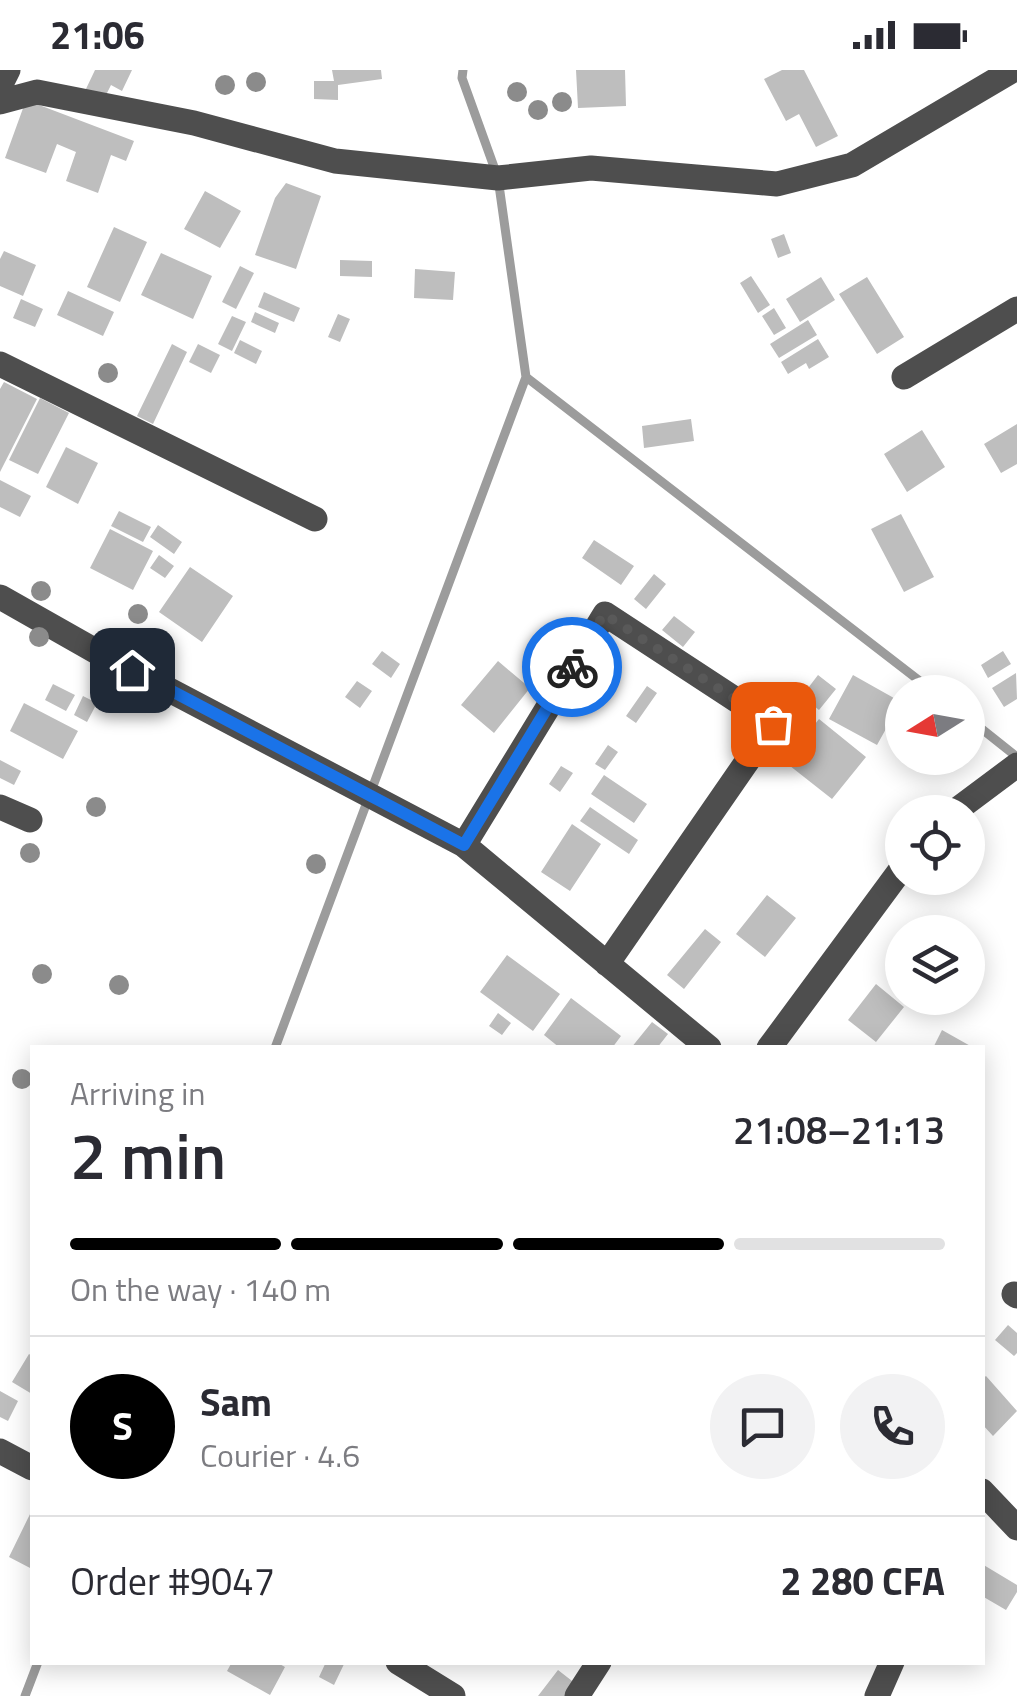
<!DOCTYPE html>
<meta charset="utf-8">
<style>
body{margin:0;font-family:"Titillium Web",sans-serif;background:#f2f2f3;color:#2b2b33;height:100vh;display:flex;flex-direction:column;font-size:38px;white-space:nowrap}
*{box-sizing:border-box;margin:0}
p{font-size:32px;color:#7c7c81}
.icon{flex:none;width:55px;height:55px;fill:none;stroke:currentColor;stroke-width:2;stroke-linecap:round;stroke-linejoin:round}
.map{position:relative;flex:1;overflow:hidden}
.panel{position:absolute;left:30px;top:975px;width:955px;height:620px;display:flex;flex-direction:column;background:#fff;border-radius:0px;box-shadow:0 5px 25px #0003}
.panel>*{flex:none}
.needle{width:65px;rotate:259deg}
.buttons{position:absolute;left:885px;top:605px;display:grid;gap:20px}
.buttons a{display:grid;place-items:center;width:100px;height:100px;border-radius:50%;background:#fff;box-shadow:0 5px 25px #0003;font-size:50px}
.pin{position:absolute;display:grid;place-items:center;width:85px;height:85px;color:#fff;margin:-42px;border-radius:20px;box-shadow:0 5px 15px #0006}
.courier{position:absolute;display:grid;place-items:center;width:100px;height:100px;margin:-50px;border:8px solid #1a73e8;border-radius:50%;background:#fff;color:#222;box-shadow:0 2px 12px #0007}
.head em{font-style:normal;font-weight:600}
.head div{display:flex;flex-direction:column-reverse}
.head{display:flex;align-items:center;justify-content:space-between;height:170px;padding:0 40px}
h1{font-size:65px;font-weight:600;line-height:75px}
.bar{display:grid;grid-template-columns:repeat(4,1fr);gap:15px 10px;align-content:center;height:120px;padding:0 40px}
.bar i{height:12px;border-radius:8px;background:#e1e1e2}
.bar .active{background:#000}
.bar p{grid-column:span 4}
.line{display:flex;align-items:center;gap:25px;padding:0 40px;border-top:2px solid #e1e1e2}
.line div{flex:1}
.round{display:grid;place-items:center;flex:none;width:105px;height:105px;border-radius:52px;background:#f2f2f3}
.status{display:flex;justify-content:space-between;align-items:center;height:70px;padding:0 50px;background:#fff;direction:ltr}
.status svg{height:28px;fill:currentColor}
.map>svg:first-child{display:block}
</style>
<div class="status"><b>21:06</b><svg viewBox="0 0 49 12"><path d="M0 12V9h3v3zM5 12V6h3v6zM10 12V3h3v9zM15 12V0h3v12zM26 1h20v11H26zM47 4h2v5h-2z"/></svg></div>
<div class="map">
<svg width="1017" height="1626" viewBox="0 0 1017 1626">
<rect width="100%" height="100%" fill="#fff"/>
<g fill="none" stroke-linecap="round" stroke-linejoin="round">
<path stroke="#9c9c9c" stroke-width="9" d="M463 0 462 8 498 108 526 307 934 622
M968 648 1017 687
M275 978 526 307
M25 1626 38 1592"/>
</g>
<path fill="#bebebe" d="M95 0H132L122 21 111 15 104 29 85 21Z
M332 0H381L382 9 338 15V30L314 29V11H334Z
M576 0H625L626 36 578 38Z
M782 0H804L838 66 816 77 799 44 786 51 764 9Z
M26 30 134 71 126 91 111 85 98 123 66 111 76 82 57 74 46 103 5 88Z
M286 113 321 126 296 199 255 185 275 128Z
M205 121 241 141 220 178 184 159Z
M114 157 147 172 120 232 87 217Z
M784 164 791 183 778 188 771 169Z
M4 181 36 195 23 226 0 216V189Z
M161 183 212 206 193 249 141 225Z
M340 190 372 191V207L340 206Z
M240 196 254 203 236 239 222 232Z
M415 199 455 202 453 230 414 228Z
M751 206 770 235 758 243 740 213Z
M821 207 835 230 800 252 786 229Z
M867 207 904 267 877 284 839 224Z
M68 221 114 242 103 266 57 245Z
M264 222 300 238 294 252 258 237Z
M21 229 43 239 35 257 13 248Z
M774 238 786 258 774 265 762 246Z
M255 242 279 253 275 263 251 252Z
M338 244 350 249 340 272 328 267Z
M232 246 246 252 232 281 218 274Z
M808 250 817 265 779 288 770 274Z
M818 269 829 287 809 299 806 293 788 304 781 292Z
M240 270 262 281 256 294 234 283Z
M172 274 187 282 153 354 137 346Z
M198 274 220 285 211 303 189 292Z
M4 312 37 329 0 402V319Z
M40 328 69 343 38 404 9 390Z
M691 349 694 371 644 378 642 356Z
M1017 354V394L1001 403 984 374Z
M922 360 945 397 907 422 884 384Z
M66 377 98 393 78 434 46 417Z
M0 410 31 426 20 447 0 437Z
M119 441 151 457 143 472 111 456Z
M901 444 934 507 904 522 871 459Z
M158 455 182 472 174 484 150 467Z
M110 459 153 481 133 520 90 498Z
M594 470 634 496 621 515 582 488Z
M159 485 174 496 165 508 150 498Z
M190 497 233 526 202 572 159 542Z
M654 504 666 514 646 539 634 529Z
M674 546 695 562 683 577 662 560Z
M382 581 400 594 391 608 372 594Z
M1003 581 1011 594 988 608 981 595Z
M498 591 530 618 494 663 461 635Z
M1016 603 1017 629 1004 637 992 618Z
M818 605 836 619 819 640 802 626Z
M853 605 901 632 877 675 829 649Z
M357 611 372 621 360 638 345 627Z
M53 614 75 625 66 641 45 630Z
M647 616 657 623 636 653 626 646Z
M83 626 97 633 87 652 74 645Z
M24 633 78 661 63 689 10 661Z
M819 649 866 687 832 729 785 692Z
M608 675 618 682 605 700 595 694Z
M0 690 21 701 14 715 0 708Z
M561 696 573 703 560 722 549 714Z
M604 705 647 734 634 753 591 724Z
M590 737 638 770 629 784 580 751Z
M572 754 601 774 570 821 541 802Z
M767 825 796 848 765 887 736 864Z
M705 859 721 872 684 919 667 905Z
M507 885 560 924 533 961 480 922Z
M876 914 904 937 876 972 848 950Z
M571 928 621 966 612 978H560L544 965Z
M498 943 511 953 502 965 489 956Z
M652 952 668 964 657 978H631Z
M942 960 974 978H933Z
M1008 1255 1017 1263V1283L1014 1286 995 1270Z
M29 1284 32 1286V1324L12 1312Z
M986 1306 1017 1341 993 1366 982 1354V1309Z
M0 1321 18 1331 8 1351 0 1347Z
M32 1440V1499L9 1487Z
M982 1494 1017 1515V1522L1006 1540 982 1526Z
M232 1592H276L285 1597 270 1625 227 1601Z
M326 1592H345L334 1615 319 1607Z
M558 1600 576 1614 567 1626H538Z"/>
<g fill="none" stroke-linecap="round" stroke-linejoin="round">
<path stroke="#4e4e4e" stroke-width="25" d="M0 16 8 0
M0 32 37 22 194 53 335 91 498 108 591 98 777 114 852 95 1013 0
M0 294 315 449
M904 307 1017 239
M0 527 99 583 464 775 709 978
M0 737 30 750
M954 742 1017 695
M464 775 605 544 773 654 607 894
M769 978 902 798
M1014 1224 1017 1226
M0 1381 32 1398
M982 1421 1017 1458
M398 1592 453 1626
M577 1626 599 1592
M877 1626 892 1592"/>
</g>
<g fill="#8b8b8b">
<circle cx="256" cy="12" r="10"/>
<circle cx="225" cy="15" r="10"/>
<circle cx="517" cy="22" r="10"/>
<circle cx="562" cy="32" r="10"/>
<circle cx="538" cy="40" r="10"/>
<circle cx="108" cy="303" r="10"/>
<circle cx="41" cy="521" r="10"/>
<circle cx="138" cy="544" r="10"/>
<circle cx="39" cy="567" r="10"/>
<circle cx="96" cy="737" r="10"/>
<circle cx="30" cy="783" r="10"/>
<circle cx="316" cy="794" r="10"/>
<circle cx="42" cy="904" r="10"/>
<circle cx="119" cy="915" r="10"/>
<circle cx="22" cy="1009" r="10"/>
</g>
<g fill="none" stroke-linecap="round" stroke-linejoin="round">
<path stroke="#595959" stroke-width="10" stroke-dasharray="0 18" d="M572 597 604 544 773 654"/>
<path stroke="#1a73e8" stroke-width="12" d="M132 600 464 775 572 597"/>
</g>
</svg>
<div class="buttons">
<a><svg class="needle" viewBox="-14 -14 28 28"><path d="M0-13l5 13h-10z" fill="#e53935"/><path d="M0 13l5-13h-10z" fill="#7c7c81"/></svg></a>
<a><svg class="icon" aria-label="locate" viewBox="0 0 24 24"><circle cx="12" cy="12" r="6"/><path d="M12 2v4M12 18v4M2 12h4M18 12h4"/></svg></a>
<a><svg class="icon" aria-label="layers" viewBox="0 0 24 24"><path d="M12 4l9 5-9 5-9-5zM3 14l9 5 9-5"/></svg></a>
</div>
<div class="pin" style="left:773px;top:654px;background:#ea580c"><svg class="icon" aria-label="bag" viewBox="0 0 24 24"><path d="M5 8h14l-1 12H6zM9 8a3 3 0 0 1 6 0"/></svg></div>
<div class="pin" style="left:132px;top:600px;background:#1f2937"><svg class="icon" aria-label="home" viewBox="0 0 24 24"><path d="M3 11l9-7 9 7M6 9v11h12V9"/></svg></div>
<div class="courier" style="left:572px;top:597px"><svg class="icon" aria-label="bike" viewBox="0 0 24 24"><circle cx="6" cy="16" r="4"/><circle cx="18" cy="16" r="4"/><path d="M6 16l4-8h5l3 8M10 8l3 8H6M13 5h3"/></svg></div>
<section class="panel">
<div class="head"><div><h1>2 min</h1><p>Arriving in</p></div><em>21:08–21:13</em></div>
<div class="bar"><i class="active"></i><i class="active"></i><i class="active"></i><i></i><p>On the way · 140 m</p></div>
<div class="line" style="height:180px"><b class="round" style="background:#000;color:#fff">S</b><div><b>Sam</b><p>Courier · 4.6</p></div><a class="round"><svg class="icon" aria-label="chat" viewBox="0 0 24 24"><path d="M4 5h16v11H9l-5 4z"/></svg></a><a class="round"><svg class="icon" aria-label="phone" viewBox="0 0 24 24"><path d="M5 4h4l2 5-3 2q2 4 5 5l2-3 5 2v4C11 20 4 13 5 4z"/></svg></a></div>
<div class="line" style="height:130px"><div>Order #9047</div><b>2 280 CFA</b></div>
</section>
</div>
